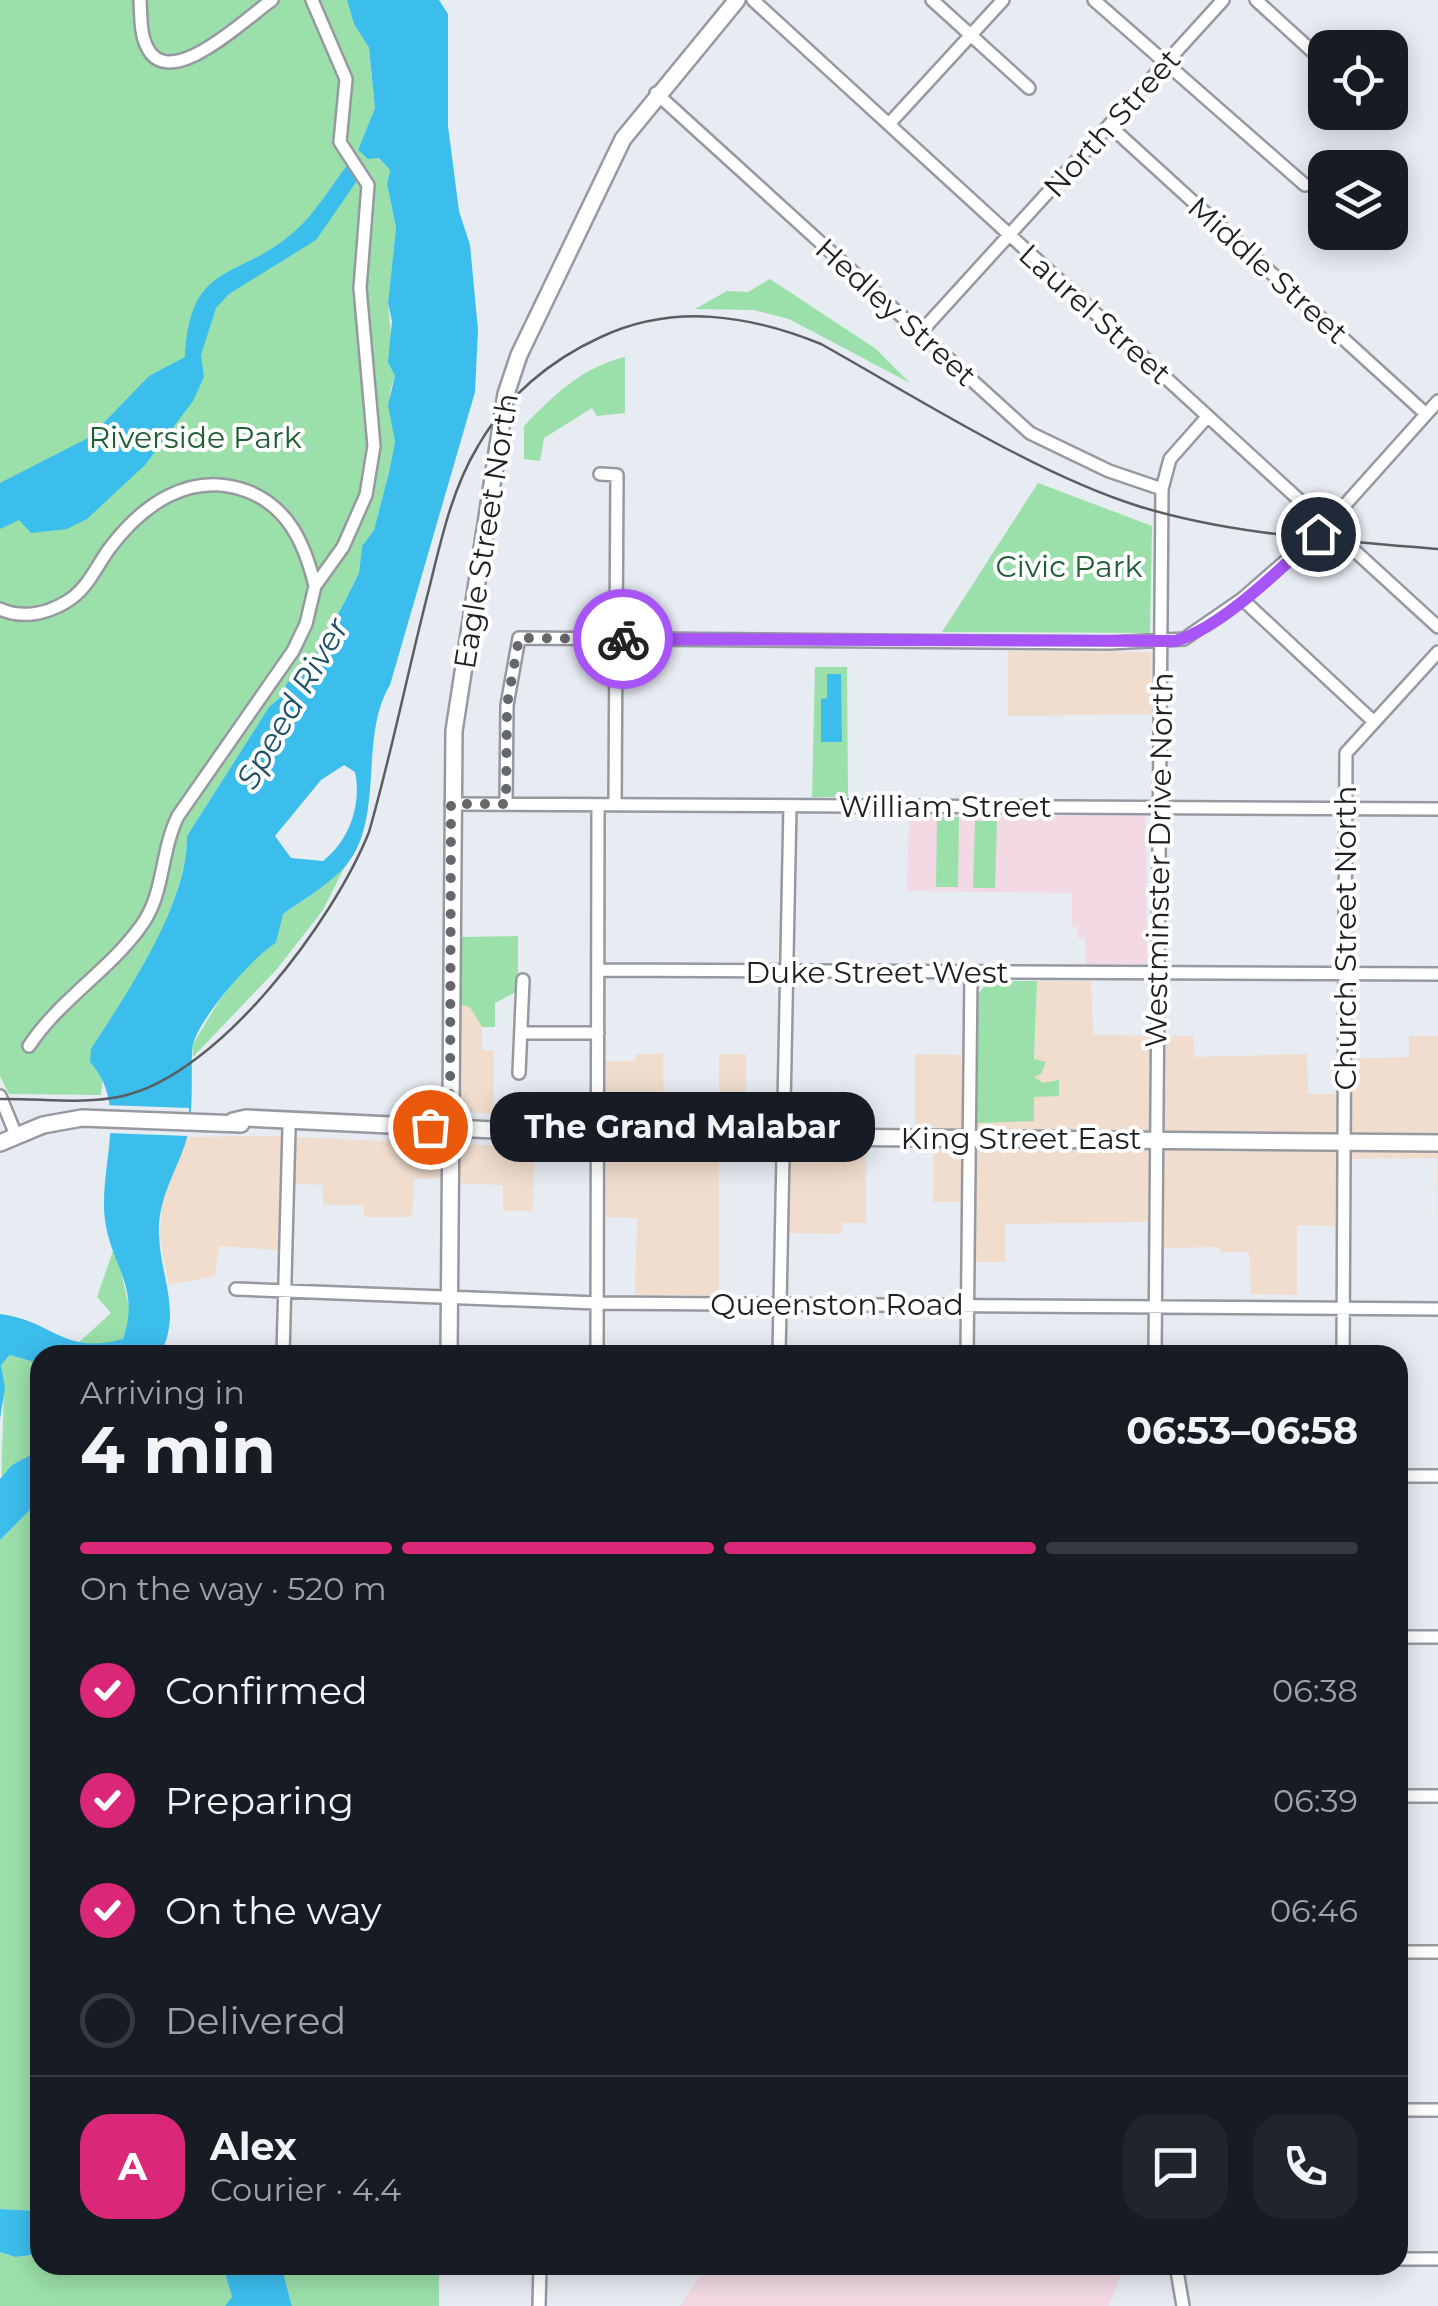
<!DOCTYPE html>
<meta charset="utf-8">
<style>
body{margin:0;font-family:Montserrat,sans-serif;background:#20242c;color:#f1f3f6;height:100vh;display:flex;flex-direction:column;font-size:38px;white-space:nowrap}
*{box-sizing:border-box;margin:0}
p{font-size:32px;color:#9ea1a6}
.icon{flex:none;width:55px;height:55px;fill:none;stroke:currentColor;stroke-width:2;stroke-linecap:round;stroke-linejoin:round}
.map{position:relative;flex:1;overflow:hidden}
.drawer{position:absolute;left:30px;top:1345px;width:1378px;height:930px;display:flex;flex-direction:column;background:#171b24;border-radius:30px;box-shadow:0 5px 25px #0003}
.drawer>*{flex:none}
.tools{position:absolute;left:1308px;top:30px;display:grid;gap:20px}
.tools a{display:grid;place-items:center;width:100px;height:100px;border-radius:20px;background:#171b24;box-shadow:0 5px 25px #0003;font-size:50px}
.pin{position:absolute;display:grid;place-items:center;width:85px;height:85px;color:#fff;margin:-42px;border:5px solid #fff;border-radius:50%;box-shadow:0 2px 10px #0007}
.courier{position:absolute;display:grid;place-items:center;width:100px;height:100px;margin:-50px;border:8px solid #a855f7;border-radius:50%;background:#fff;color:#222;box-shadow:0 2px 12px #0007}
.bubble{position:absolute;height:70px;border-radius:30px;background:#171b24;box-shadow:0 5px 25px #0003;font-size:32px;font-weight:700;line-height:70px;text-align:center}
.summary em{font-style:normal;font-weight:700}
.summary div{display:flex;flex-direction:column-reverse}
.summary{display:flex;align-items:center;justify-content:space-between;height:170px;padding:0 50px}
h1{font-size:65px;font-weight:700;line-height:75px}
.bar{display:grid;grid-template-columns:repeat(4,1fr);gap:15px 10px;align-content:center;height:120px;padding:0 50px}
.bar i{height:12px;border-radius:8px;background:#363941}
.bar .active{background:#db2777}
.bar p{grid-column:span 4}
.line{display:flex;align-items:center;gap:25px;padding:0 50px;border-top:2px solid #363941}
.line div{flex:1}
.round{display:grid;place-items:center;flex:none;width:105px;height:105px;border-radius:30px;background:#20242c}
ol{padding:0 50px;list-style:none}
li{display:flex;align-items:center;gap:30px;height:110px}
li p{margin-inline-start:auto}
li .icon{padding:10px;border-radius:50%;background:#db2777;color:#fff;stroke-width:4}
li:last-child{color:#9ea1a6}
li i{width:55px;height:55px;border:5px solid #363941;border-radius:50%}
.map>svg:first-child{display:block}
</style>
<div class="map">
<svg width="1438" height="2306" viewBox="0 0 1438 2306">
<rect width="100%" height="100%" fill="#e7ebf2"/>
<path fill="#f0ddcd" d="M1008 651 1151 652 1152 714 1008 716Z
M1037 981H1091L1093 1035 1193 1036 1194 1057 1307 1054 1308 1094H1335L1336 1059 1409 1057V1036H1438V1227L1437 1158 1336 1159 1335 1226 1297 1225V1295L1251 1294 1249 1252H1220V1247L1147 1248V1222L1005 1224V1262H961L962 1202H933L934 1125H915V1054L961 1055 964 1123 1033 1120Z
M460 1005 470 1007 476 1014 482 1027V1050L494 1051V1114L469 1112V1105H461Z
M636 1054H663L664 1123H605L606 1061H636Z
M719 1054H746V1122L719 1123Z
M278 1136 441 1144 442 1178 414 1179 412 1217H364V1205H323V1185L282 1183 278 1250 219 1246 215 1276 169 1285 159 1236 164 1189 187 1137Z
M460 1144 535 1147 533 1211H503V1185L458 1183Z
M606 1148 719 1150V1295H635L637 1218 605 1217Z
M788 1152H866V1223H842L841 1234 788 1233Z"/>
<path fill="#f2d9e3" d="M909 815 1146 816 1147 964 1085 965V939L1078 938V927H1072V893L907 891Z
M707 2265H1124L1109 2306H680Z"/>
<path fill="#9be0aa" d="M0 0H347L354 24 369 48 375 108 358 150 378 157 390 170 387 184 396 228 388 303 395 376 390 392 395 442 389 472 374 530 362 546 359 573 344 603 309 666 287 683 283 695 269 707 187 836C188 902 123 1004 90 1062L103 1076 101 1095 9 1094 0 1076Z
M770 279 876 349 910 383 789 319 754 310 695 309 727 291 748 292Z
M625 357V413L597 416 592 408 544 438 540 461 524 459V426C554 395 582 367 625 357Z
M1038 483 1152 526 1150 633 942 632Z
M815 667H847L848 797H812Z
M937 817H959L958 887H936Z
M975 821H997L995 888H973Z
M360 837 323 910 277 969 193 1057 192 1046C213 1011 238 963 276 943L282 915 342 870Z
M518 936V991L495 1003V1027H482L470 1007 460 1005 461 937Z
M989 981H1037L1034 1059 1046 1062 1041 1074 1034 1077 1043 1083 1059 1080V1096L1034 1097V1121L977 1123 978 994Z
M115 1245 131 1316 123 1339 95 1347 76 1345 111 1313 97 1297Z
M10 1355 34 1362 40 1359V1450L12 1465 2 1480C0 1446 7 1402 1 1365Z
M40 1500V2211L0 2209V1540Z
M0 2252 15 2257 40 2254V2265H223L233 2298 225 2306H0Z
M281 2265H439V2306H292Z"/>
<path fill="#3cbeed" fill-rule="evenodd" d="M347 0H439L448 14V126L459 211 470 245 478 330 475 392 390 685C357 739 388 826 340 872 323 888 301 901 283 914L276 943C254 955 193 1024 192 1050 191 1075 194 1118 186 1141 176 1173 157 1199 159 1236 161 1280 182 1312 160 1355H40L34 1362 10 1355 1 1365 5 1388 0 1419V1314C54 1321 64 1356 123 1339 141 1287 111 1266 105 1220 98 1168 130 1105 90 1062L91 1049C127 993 188 904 187 836L269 707 283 695 287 683 309 666 344 603 359 573 362 546 374 530 389 472 395 442 388 405 395 376 388 362 392 321 388 303 396 228 387 184 390 170 379 158 368 159 358 150 375 108 369 48 354 24ZM344 765 355 772C362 805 349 841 323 861L291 858 275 836 321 780Z
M349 163 361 175 316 240 229 294 216 308 201 355 204 377 193 401 145 465 87 519 67 529 31 533 19 520 0 529V483L90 437 149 376 185 357C190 259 238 282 295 231 316 213 332 184 349 163Z
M827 674H841L842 742H821V699L827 698Z
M40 1450V1500L0 1540V1479L12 1465Z
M0 2209 40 2211V2254L15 2257 0 2252Z
M223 2265H281L292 2306H225L232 2297Z"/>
<path fill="#e7ebf2" d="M104 1105 189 1108V1136L106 1133Z"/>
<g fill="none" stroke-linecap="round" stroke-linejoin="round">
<g stroke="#9699a0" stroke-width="16">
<path id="street" d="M140 0C141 15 140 34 147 47 169 94 247 17 272 0
M753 0 1438 627
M932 0 1029 88
M1094 0 1305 185
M1256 0 1325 63
M656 93 1030 433 1109 471 1162 489
M889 124 1003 0
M1110 126 1426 414
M919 334 1223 0
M600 474 617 475 615 805
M1242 599 1373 721
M0 609C22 619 46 614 66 602 87 590 96 567 109 549 142 505 190 470 247 491 289 507 305 545 315 586
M451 804 1438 809
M506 804 507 705 519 638 1110 643 1184 639 1242 599 1327 525 1438 401
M598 970 1438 974
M521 1033H598
M29 1046C60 999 109 971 141 926 165 894 160 852 178 816L293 651 306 624 315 586 343 547 366 495 374 446 360 288 368 185 340 142 346 79 312 0
M519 1073 523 980
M0 1096 16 1135
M236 1289 597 1303 1438 1309
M283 1355 289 1128
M597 1355 598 805
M779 1355 790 806
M967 1355 971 972
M1155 1355 1162 489 1170 459 1208 416
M1343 1355 1346 753 1438 652
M1398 1476H1438
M1398 1637H1438
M1398 1796H1438
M1398 1952H1438
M1398 2110H1438
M1398 2259H1438
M1176 2265 1183 2306
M539 2306 540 2265"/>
</g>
<g stroke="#9699a0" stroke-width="20">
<path id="secondary" d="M233 1121 246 1118 598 1135 1438 1143
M0 1143 43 1125 82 1118 241 1124
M449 1355 454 731 506 394 519 355 623 139 737 0"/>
</g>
<use href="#street" stroke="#fff" stroke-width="11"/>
<use href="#secondary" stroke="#fff" stroke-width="15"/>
<path stroke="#5b5d60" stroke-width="2.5" d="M0 1099C40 1098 84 1105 123 1096 220 1074 334 920 369 832 392 752 408 670 429 589 441 540 452 489 478 446 506 397 550 360 601 337 674 303 749 315 821 344 916 397 1036 474 1138 506 1235 536 1337 540 1438 549"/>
</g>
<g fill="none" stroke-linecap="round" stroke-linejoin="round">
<path stroke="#65676b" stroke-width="10" stroke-dasharray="0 18" d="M430 1127 450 1128 451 804H506L507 705 519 638 623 639"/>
<path stroke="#a855f7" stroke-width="12" d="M623 639 1175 641C1220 629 1284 566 1318 534"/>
</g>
<g text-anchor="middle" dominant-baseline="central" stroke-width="8" stroke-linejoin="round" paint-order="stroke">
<g font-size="30" fill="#1f2022" stroke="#fff">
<text transform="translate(1112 123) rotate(-48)">North Street</text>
<text transform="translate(1268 270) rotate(42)">Middle Street</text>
<text transform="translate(896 312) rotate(42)">Hedley Street</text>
<text transform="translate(1095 314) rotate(42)">Laurel Street</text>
<text transform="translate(486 531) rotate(-81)">Eagle Street North</text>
<text x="945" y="806">William Street</text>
<text transform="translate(1159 860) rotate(-89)">Westminster Drive North</text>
<text transform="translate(1345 938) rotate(-90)">Church Street North</text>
<text x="877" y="972">Duke Street West</text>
<text x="1021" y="1138">King Street East</text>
<text x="837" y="1304">Queenston Road</text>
</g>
<g font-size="30" fill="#215e33" stroke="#fff">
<text x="195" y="437">Riverside Park</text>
<text x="1069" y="566">Civic Park</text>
</g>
<g font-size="32" font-style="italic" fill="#205367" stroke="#fff">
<text transform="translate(292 703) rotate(-60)">Speed River</text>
</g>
</g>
</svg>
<div class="tools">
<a><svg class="icon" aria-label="locate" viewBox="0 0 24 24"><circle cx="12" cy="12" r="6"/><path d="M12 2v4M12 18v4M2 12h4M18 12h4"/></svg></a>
<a><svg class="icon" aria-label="layers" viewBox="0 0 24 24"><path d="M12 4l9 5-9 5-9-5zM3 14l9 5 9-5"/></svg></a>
</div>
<div class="pin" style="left:430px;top:1127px;background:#ea580c"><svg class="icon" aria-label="bag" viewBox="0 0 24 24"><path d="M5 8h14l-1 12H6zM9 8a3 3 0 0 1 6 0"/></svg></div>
<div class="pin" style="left:1318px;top:534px;background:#1f2937"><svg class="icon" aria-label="home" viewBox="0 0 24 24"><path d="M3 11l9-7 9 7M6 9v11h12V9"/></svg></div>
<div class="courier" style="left:623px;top:639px"><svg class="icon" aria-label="bike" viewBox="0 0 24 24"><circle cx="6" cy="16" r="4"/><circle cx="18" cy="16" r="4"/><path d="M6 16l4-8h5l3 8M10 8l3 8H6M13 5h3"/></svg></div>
<div class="bubble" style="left:490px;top:1092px;width:385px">The Grand Malabar</div>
<section class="drawer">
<div class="summary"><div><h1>4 min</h1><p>Arriving in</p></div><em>06:53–06:58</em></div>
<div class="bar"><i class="active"></i><i class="active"></i><i class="active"></i><i></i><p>On the way · 520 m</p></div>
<ol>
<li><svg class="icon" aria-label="check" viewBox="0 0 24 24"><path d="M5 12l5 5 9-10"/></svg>Confirmed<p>06:38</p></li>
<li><svg class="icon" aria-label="check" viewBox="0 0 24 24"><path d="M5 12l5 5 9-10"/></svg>Preparing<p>06:39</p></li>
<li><svg class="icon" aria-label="check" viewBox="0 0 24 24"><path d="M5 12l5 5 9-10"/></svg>On the way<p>06:46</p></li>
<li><i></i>Delivered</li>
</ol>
<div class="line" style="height:180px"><b class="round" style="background:#db2777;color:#fff">A</b><div><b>Alex</b><p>Courier · 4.4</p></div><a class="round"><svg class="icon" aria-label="chat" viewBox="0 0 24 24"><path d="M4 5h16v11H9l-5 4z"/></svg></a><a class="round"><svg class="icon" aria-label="phone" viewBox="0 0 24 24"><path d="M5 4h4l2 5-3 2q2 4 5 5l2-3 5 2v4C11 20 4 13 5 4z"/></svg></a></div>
</section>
</div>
